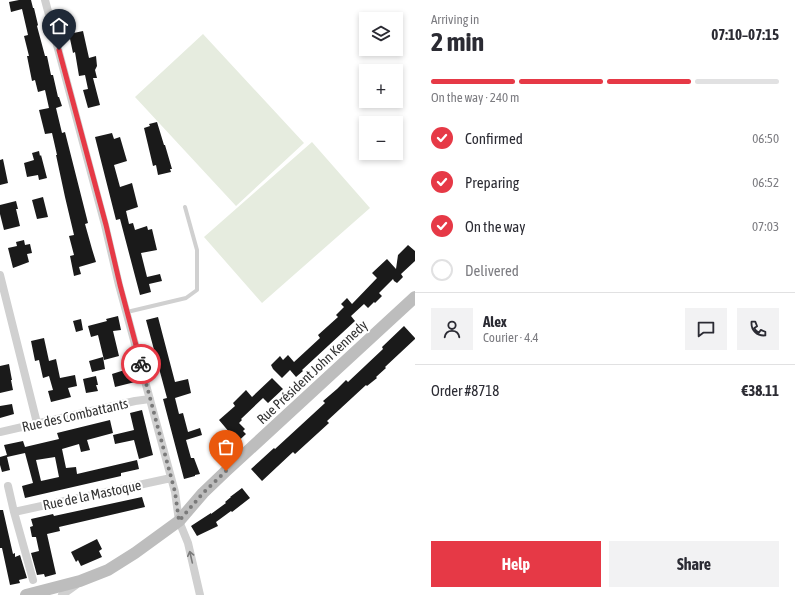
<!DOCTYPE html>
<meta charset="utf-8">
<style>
body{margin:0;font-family:"Asap Condensed",sans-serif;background:#f2f2f3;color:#2b2b33;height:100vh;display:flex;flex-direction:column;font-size:15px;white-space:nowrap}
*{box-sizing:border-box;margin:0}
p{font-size:13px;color:#7c7c81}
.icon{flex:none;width:22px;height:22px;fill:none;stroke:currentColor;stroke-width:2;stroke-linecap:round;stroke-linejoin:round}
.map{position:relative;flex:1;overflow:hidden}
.side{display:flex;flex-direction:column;background:#fff;width:380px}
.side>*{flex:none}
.controls{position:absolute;left:359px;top:12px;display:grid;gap:8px}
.controls a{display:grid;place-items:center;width:44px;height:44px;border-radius:0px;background:#fff;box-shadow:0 2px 6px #0003;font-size:20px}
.pin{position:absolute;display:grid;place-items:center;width:34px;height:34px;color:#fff;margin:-41px -17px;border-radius:50% 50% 50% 0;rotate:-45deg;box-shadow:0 0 4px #0007}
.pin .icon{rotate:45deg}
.courier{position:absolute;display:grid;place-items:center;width:40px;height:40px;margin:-20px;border:3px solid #e63946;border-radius:50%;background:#fff;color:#222;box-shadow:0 1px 5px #0007}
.overview em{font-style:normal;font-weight:700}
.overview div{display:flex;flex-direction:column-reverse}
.overview{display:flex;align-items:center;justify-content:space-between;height:68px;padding:0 16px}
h1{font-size:26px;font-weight:700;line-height:30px}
.bar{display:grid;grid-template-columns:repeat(4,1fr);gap:6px 4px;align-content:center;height:48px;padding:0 16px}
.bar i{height:5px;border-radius:3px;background:#e1e1e2}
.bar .current{background:#e63946}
.bar p{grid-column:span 4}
.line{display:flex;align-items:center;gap:10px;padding:0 16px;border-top:1px solid #e1e1e2}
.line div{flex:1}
.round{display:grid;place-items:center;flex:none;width:42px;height:42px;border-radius:0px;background:#f2f2f3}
ol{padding:0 16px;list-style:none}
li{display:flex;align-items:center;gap:12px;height:44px}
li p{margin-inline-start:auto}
li .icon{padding:4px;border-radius:50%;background:#e63946;color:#fff;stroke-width:4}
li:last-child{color:#7c7c81}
li i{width:22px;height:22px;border:2px solid #e1e1e2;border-radius:50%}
.primary-button{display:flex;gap:8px;margin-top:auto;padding:8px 16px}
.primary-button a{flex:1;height:46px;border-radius:0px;background:#e63946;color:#fff;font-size:16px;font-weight:700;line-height:46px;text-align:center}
.primary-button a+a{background:#f2f2f3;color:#2b2b33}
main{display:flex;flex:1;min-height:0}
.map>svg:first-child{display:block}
</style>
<main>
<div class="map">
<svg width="415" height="595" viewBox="0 0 415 595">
<rect width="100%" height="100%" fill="#fff"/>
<path fill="#e6ecdf" d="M203 34 304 143 236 206 135 97Z
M312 142 370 208 262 303 204 237Z"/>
<path fill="#1a1a1a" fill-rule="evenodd" d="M19 0H31L33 8H34L38 25 37 26 45 56H47L51 75H53L58 97H59L62 106 56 108 62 133 65 132 88 223 85 224 92 249 96 262 79 267 81 274 74 276 70 256 74 255 69 236 74 235 65 197 56 155H57L52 133 45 134 39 110 49 108 45 90 38 92 35 80 32 81 27 56H29L24 36 28 35 22 9 11 12 9 2Z
M83 31 89 58 96 56 97 66 95 70 97 78H93L100 105 88 108 83 90 88 89 85 75 79 76 75 52 73 53 69 34Z
M157 122 164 145H165L172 169H170L171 172 158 175 156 165 153 166 144 128 150 126 149 124Z
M112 133 114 139 120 137 127 161 114 165 120 187 132 183 138 207 126 211 129 224 133 223 135 230 147 226 148 230 152 229 157 250 141 253 147 277 160 274 162 281 149 284 151 292 140 295 120 219 116 220 95 137Z
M39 151 40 156 41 155 47 178 39 180 38 175 27 177 24 163 34 160 32 153Z
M3 159 8 183 0 185V160Z
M43 197 48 217 37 219 32 200Z
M16 201 18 209H16L20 226 4 230 0 214V205Z
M24 240 25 245 30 244 32 253 27 254 29 262 13 268 8 248 17 246 16 242Z
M408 245 415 251V261L401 274 403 277 397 283 394 281 393 279 379 293 382 296 375 303 374 302 368 308 364 304 351 316 355 321 302 370 303 371 296 377 290 370 282 378 273 369 271 365 280 356 283 360 288 355 294 362 320 338 318 335 338 317 336 315 344 307 341 304 347 298 352 304 377 278 372 273 387 259 396 269 398 255Z
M118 316 121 330 113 331 119 356 104 360 98 335 91 337 88 326 107 321 106 319Z
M158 317 175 382 188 379 191 393 175 398 179 414 183 413 188 432 200 428 202 435 186 440 191 458H194L200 474 195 475V476L184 479 163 399 167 398 146 320Z
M81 319 83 330 76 332 73 321Z
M404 326 415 338V339L385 367 386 368 376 377 377 378 367 386 366 385 327 421 329 423 295 454 293 452 262 481 251 469 274 448 275 449 325 403 323 401 337 389 346 380 348 382 383 349 382 347Z
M44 338 49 361 56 359 60 378 75 375 77 386 68 388 71 397 51 402 48 391 53 390 49 376 43 378 39 360 35 361 31 341Z
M103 357 105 369 92 372 89 361Z
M9 364 11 375 12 380H11L13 390 0 393V366Z
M131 368 135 382 115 387 112 374Z
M96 376 98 385H96L98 391 86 393 83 379Z
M272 378 283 389 268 403 263 398 241 419 242 420 239 423 245 429 243 431 246 434 230 449 222 441 230 433 219 420 235 406 233 403 246 390 252 397Z
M12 404 14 414 0 418V406Z
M142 410 153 455 139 459 134 440 115 444 113 435 134 430 130 413Z
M110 420 113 433 87 440 90 450 81 452 79 444 62 449 66 468 76 467 77 474 137 460 139 469 121 473V476L25 498 22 486 33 483 25 453 7 457 10 470 2 472 0 465V457L7 455 4 445 23 441 25 447 59 439 57 433ZM55 457 59 477 41 481 36 460Z
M242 488 250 498 232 512 231 511 216 522 218 526 197 536 191 526 211 513V514L226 503 225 502 231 497H230Z
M142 497 145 507 59 527 60 531 47 534 56 574 45 577 44 574 37 575 31 553 39 551 36 537H32L30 527 33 526 31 519 53 514 54 516Z
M0 510H3L13 554 15 553V557L20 555 27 578 19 580 20 583 10 585 2 548H0Z
M97 539 102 549 99 551 102 557 81 566 78 560 76 562 71 552Z"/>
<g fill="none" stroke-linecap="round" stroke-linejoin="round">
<path stroke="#d0d0d0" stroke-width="4" d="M127 312 186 298 197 290V250L185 207"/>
<path stroke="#d0d0d0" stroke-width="8" d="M45 0 105 225 119 285 175 492 179 521 188 543 200 595
M0 275 37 423
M0 432 135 401 150 399
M8 486 14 512 33 580
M14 512 171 478
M62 595 76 585"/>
<path stroke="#bdbdbd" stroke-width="12" d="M26 595 80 581 108 570 135 553 179 521 203 493 226 471 415 297"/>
</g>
<defs><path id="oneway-shaft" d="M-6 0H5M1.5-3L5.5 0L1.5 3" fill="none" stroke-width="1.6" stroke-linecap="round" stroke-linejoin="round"/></defs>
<use stroke="#7a7a7a" href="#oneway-shaft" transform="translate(191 557) rotate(-103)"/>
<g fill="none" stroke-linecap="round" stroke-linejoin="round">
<path stroke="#7a7a7a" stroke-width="4" stroke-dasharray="0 7.2" d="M141 364 175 492 179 521 203 493 226 471"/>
<path stroke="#e63946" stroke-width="5" d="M59 50 106 225 120 285 141 364"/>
</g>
<g text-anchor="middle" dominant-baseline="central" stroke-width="4" stroke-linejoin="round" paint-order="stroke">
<g font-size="14" fill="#333" stroke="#fff">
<text transform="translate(312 372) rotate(-43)">Rue Président John Kennedy</text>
<text transform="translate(75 415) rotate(-13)">Rue des Combattants</text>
<text transform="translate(92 495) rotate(-12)">Rue de la Mastoque</text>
</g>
</g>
</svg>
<div class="controls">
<a><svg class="icon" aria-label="layers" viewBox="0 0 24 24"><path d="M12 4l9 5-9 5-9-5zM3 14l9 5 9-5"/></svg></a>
<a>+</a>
<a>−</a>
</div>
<div class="pin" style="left:226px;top:471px;background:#ea580c"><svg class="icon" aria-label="bag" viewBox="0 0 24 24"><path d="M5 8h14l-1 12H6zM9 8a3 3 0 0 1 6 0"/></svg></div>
<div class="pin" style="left:59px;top:50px;background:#1f2937"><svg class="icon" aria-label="home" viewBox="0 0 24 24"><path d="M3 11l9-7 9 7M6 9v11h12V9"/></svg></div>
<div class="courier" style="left:141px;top:364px"><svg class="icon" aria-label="bike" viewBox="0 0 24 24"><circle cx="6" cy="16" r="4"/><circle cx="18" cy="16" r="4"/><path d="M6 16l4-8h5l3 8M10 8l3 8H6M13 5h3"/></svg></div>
</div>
<section class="side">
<div class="overview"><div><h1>2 min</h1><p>Arriving in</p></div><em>07:10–07:15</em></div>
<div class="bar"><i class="current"></i><i class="current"></i><i class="current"></i><i></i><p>On the way · 240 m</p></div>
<ol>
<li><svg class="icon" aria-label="check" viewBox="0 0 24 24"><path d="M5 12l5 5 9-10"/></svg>Confirmed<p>06:50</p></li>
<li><svg class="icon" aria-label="check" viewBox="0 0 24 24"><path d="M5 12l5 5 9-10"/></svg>Preparing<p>06:52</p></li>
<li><svg class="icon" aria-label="check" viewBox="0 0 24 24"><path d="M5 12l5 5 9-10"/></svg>On the way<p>07:03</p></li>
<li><i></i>Delivered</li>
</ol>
<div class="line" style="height:72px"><a class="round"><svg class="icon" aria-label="person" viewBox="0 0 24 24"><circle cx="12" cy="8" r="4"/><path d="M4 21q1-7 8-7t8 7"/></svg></a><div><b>Alex</b><p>Courier · 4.4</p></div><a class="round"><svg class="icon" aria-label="chat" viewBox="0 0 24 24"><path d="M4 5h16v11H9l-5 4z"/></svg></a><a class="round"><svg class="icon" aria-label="phone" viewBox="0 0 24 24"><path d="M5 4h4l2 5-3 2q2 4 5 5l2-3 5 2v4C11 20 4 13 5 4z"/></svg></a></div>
<div class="line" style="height:52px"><div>Order #8718</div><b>€38.11</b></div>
<div class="primary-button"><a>Help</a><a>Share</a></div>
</section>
</main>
